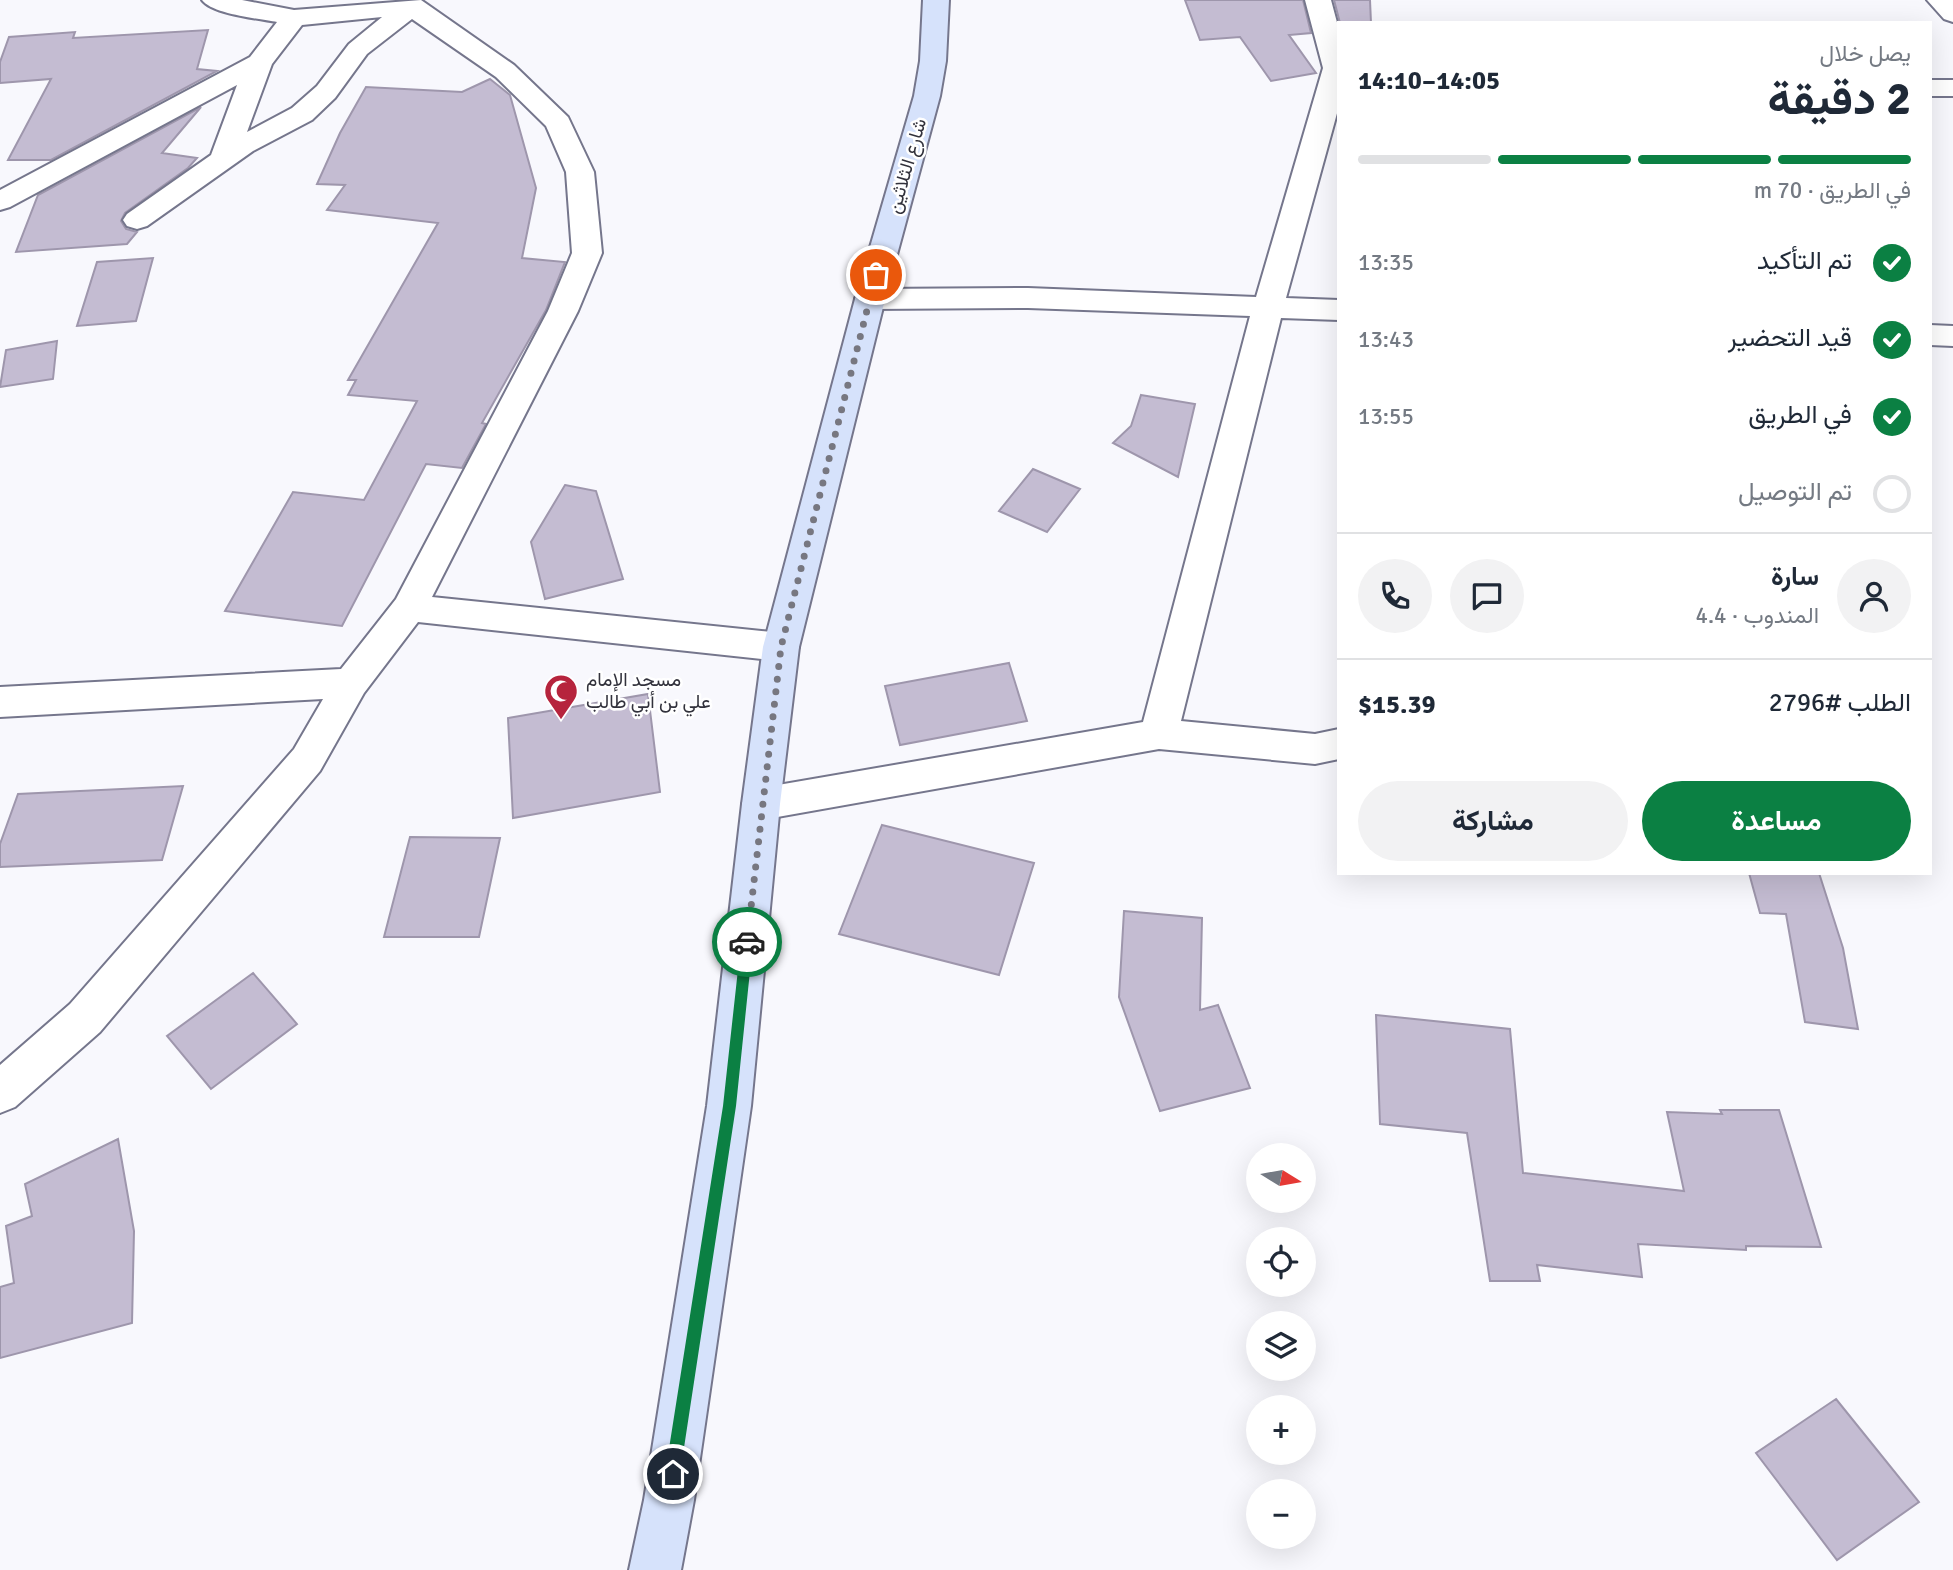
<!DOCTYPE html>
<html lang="ar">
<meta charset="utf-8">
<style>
body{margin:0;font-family:Signika,Vazirmatn,sans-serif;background:#f2f2f3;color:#1f2937;direction:rtl;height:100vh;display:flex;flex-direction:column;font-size:26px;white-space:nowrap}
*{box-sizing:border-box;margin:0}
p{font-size:23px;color:#747a83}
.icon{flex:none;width:38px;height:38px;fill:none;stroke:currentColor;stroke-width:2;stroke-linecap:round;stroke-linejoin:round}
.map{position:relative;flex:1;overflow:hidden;direction:ltr}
.side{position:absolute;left:1337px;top:21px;width:595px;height:854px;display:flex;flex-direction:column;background:#fff;border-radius:0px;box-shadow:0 7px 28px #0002;direction:rtl}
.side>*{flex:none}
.needle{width:46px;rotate:101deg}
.fabs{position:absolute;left:1246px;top:1143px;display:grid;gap:14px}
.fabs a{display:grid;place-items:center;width:70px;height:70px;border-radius:50%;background:#fff;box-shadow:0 7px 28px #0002;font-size:35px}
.pin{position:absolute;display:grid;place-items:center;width:60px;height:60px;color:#fff;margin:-30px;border:4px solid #fff;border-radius:50%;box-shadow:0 2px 7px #0007}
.courier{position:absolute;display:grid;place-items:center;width:70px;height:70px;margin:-35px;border:5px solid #0b8043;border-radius:50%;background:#fff;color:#222;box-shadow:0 2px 9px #0007}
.headline em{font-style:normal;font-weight:700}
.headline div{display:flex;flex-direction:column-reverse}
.headline{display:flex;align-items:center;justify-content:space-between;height:119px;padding:0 21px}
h1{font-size:46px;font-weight:700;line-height:52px}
.bar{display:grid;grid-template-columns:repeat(4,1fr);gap:10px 7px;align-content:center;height:84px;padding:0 21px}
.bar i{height:9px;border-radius:5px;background:#e0e1e3}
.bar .active{background:#0b8043}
.bar p{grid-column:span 4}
.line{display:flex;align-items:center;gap:18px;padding:0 21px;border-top:2px solid #e0e1e3}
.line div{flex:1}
.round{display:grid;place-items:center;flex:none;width:74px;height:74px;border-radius:37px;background:#f2f2f3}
ol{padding:0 21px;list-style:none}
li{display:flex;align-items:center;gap:21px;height:77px}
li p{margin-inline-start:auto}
li .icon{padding:7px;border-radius:50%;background:#0b8043;color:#fff;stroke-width:4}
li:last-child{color:#747a83}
li i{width:38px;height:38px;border:4px solid #e0e1e3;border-radius:50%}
.action{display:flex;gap:14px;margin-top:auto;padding:14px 21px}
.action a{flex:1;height:80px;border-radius:42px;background:#0b8043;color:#fff;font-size:28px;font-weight:700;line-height:80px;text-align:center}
.action a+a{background:#f2f2f3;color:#1f2937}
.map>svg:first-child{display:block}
</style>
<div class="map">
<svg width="1953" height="1570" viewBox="0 0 1953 1570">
<rect width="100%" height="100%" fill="#f8f8fd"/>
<path fill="#c4bcd2" stroke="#9e96ac" stroke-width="2" d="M1185 0H1303L1311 33 1289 35 1316 73 1271 81 1240 37 1200 40Z
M1334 0H1370L1371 23H1340Z
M208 30 197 69 217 71 51 160H8L51 79 0 83V62L9 37 75 32 73 38Z
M490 79 510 95 536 188 522 258 565 262 546 310 482 423 486 424 462 468 426 464 342 626 225 611 293 492 364 500 417 401 348 395 356 380H348L438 223 327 210 345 185 317 184 340 133 366 87 462 92Z
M201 107 162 153 197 158 188 168 125 213 121 221 126 229 137 232 127 244 16 252 38 195Z
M153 258 136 321 77 326 97 262Z
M57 341 53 379 0 387 6 350Z
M1141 395 1195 404 1178 477 1113 443 1131 426Z
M1033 469 1080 489 1047 532 999 511Z
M565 485 596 491 623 579 545 599 531 542Z
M1009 663 1027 721 900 745 885 686Z
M648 694 660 792 513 818 508 718Z
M183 786 162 860 0 867V844L18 794Z
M882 825 1034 863 999 975 839 934Z
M410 837 500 838 479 937H384Z
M1749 873H1819L1843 948 1858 1029 1805 1022 1786 914 1760 913Z
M1124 911 1202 918 1200 1010 1218 1005 1250 1088 1160 1111 1119 997Z
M253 973 297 1024 211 1089 167 1036Z
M1376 1015 1510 1029 1523 1173 1684 1191 1667 1112 1722 1114 1720 1110H1779L1821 1247 1746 1246V1250L1638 1244 1642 1277 1537 1265 1540 1281H1490L1467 1133 1380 1124Z
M118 1139 134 1231 132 1323 0 1358V1287L14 1283 6 1226 32 1216 25 1184Z
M1836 1399 1919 1502 1837 1560 1756 1453Z"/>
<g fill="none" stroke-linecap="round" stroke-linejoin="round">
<g stroke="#75768c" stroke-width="4">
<path id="street" d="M202 0H242L294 10 421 0 514 65 568 117 594 172 602 253 578 311 432 597 781 633 794 637 799 647 794 657 781 661 418 622 364 693 320 771 100 1032 15 1107 0 1113V1065L70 1004 294 749 323 699 0 717V687L341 669 396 599 548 311 572 253 566 172 546 126 496 77 412 19 367 54 335 98 312 120 253 151 147 226 137 229 127 226 123 220 127 214 211 155 237 85 10 207 0 210V190L250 57 277 22C260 19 212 14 202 0ZM382 17 349 44 317 86 292 108 247 132 272 64 302 25Z
M1305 0H1331L1339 30V106L1286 298 1339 300V320L1281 318 1181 721 1315 734 1339 729V759L1315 764 1159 749 761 820 747 815 742 804 747 793 761 788 1143 722 1250 316 1028 308 870 309 859 306 855 299 859 292 870 289 1028 288 1256 297 1323 68Z
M1927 0H1953V22L1944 19Z
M1930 80H1953V96H1930Z
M1930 325 1953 326V346L1930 345Z"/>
</g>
<g stroke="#75768c" stroke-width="4">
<path id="secondary" d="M923 0H949L946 61 940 96 885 299 799 647 780 804 751 1106 694 1500 681 1570H629L644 1500 707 1106 742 804 763 647 855 299 914 96 920 61Z"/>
</g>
<use href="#street" fill="#fff" fill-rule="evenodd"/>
<use href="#secondary" fill="#d6e2fb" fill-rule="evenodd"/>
</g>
<path fill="#0b8043" d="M747 936 753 942 736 1106 680 1474 678 1479 673 1481 668 1479 665 1474 723 1106 741 942Z"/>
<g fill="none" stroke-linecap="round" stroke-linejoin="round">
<path stroke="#777780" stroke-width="7" stroke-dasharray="0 12.6" d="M747 942 781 647 876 275"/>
</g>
<defs>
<g id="mosque-pin" transform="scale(1.75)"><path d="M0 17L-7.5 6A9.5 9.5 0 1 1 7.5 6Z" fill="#b6243d" stroke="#fff"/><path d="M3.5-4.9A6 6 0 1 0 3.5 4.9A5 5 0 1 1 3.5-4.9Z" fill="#fff"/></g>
</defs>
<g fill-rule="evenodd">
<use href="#mosque-pin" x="561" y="691"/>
</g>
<g text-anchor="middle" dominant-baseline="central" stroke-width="5" stroke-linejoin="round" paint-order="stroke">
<g font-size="19" fill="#32323c" stroke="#fff">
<text transform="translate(907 166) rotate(-74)">شارع الثلاثين</text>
</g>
<g font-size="19" fill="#32323c" stroke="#fff" text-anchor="start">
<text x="586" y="680">مسجد الإمام<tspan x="586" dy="22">علي بن أبي طالب</tspan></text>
</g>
</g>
</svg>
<div class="fabs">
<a><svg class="needle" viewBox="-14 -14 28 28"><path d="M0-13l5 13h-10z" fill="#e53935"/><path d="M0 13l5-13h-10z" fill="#747a83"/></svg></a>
<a><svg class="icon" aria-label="locate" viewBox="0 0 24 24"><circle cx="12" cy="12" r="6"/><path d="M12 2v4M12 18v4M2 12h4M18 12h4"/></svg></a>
<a><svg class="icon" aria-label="layers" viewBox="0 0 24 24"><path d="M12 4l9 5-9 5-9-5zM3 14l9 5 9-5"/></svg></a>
<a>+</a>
<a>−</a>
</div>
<div class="pin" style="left:876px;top:275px;background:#ea580c"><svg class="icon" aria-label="bag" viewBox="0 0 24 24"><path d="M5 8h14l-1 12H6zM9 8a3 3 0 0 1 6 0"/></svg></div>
<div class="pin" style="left:673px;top:1474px;background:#1f2937"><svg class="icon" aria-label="home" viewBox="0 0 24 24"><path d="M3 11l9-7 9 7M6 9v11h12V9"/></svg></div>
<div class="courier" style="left:747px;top:942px"><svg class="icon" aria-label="car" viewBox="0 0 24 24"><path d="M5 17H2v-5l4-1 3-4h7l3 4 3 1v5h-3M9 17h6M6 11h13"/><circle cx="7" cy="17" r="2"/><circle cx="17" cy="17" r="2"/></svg></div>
<section class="side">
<div class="headline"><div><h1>2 دقيقة</h1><p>يصل خلال</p></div><em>14:05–14:10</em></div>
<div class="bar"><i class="active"></i><i class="active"></i><i class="active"></i><i></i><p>في الطريق · 70 m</p></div>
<ol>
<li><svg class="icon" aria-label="check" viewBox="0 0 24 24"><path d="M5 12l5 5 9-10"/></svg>تم التأكيد<p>13:35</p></li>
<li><svg class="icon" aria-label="check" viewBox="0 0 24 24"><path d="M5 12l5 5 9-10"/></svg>قيد التحضير<p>13:43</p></li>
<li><svg class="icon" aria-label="check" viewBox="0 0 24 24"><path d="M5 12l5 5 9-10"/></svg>في الطريق<p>13:55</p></li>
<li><i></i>تم التوصيل</li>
</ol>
<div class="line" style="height:126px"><a class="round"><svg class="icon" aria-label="person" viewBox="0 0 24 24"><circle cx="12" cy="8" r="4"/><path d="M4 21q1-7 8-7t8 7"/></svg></a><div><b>سارة</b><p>المندوب · 4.4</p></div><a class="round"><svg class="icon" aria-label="chat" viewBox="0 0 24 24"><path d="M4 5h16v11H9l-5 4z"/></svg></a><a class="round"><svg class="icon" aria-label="phone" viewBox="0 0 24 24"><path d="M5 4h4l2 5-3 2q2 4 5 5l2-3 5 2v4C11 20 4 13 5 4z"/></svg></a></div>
<div class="line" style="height:91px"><div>الطلب #2796</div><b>$15.39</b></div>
<div class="action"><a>مساعدة</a><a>مشاركة</a></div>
</section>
</div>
